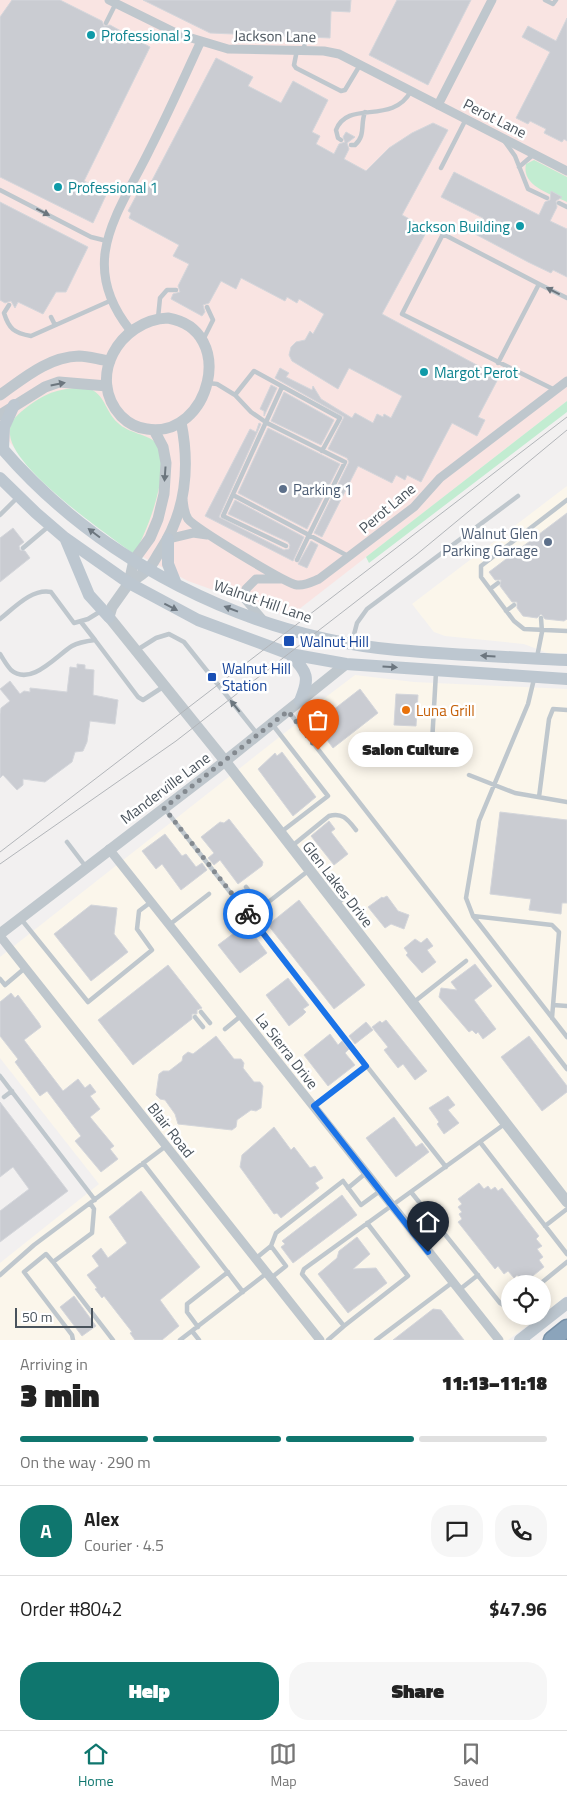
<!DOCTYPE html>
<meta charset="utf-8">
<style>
body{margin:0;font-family:"Titillium Web",sans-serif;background:#f6f6f6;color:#222;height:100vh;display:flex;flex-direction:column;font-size:19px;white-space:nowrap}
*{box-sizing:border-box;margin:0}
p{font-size:16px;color:#767676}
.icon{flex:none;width:28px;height:28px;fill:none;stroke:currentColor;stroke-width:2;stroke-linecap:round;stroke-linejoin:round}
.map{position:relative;height:1340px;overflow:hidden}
.panel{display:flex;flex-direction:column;background:#fff;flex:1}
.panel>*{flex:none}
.fabs{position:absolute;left:501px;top:1275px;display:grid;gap:10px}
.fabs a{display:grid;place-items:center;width:50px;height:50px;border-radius:50%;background:#fff;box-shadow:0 2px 12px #0003;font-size:25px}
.scale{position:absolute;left:15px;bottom:12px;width:78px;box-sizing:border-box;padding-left:5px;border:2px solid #49535c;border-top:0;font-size:14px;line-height:18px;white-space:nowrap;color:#49535c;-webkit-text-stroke:4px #fff;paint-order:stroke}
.pin{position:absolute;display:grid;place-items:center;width:42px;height:42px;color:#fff;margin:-51px -21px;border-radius:50% 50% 50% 0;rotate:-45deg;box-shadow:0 0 5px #0007}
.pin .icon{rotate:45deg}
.courier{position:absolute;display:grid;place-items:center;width:50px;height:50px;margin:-25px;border:4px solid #1a73e8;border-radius:50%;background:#fff;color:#222;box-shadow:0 1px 6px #0007}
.bubble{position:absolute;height:35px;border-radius:18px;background:#fff;box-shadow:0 2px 12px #0003;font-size:16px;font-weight:800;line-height:35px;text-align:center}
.headline em{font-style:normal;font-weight:800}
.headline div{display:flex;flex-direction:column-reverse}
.headline{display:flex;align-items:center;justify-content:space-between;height:85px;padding:0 20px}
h1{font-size:32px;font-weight:800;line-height:38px}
.bar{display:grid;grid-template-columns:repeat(4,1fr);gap:8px 5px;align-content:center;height:60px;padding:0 20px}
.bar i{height:6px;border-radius:4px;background:#e0e0e0}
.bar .current{background:#0f766e}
.bar p{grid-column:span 4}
.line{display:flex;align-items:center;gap:12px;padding:0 20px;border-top:1px solid #e0e0e0}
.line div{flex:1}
.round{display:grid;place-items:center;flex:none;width:52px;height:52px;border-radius:20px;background:#f6f6f6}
.action{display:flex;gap:10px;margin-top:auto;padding:10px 20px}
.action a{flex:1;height:58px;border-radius:20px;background:#0f766e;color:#fff;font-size:20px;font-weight:800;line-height:58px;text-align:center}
.action a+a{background:#f6f6f6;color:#222}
.tabs{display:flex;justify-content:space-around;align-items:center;height:70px;border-top:1px solid #e0e0e0;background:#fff;font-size:14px;color:#767676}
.tabs a{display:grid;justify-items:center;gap:2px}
.tabs .current{color:#0f766e}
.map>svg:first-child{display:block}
</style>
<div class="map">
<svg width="567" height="1340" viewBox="0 0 567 1340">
<rect width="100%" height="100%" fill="#f2f0f0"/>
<path fill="#fbf6eb" d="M567 486V653L550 654 524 644 445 636 434 632 412 604Z
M355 675 414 682 567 689V1067L297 719Z
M296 724 567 1068V1295L543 1314 542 1284H510V1316H540L508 1340H0V1263L99 1184 0 1058V957Z"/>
<path fill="#f9e4e2" d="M0 0H567V401L289 617 188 581 126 548 16 450 0 430Z"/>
<path fill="#c2ecd1" d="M534 160 567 177V202C551 194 521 186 526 164Z
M86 387C107 395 103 409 118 423 128 433 149 435 155 442 174 464 147 533 134 554 105 533 13 469 10 435 8 422 18 414 27 407 48 391 60 389 86 387Z
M567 401V412L369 563 366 557Z"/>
<path fill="#caccd2" stroke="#d4d6db" d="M12 0H60L102 21 104 26 110 25 150 47 84 181 107 193 93 223 0 177V17Z
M143 0H351L350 12 331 11 330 38 309 37 305 33 301 37 210 33Z
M397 0H471L428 85 369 55Z
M567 18V141L564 139 562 142 544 133 546 129 530 121 528 124 516 118 550 52 522 37 528 26 556 41Z
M216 58 253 77 248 86 281 103 293 81 328 100 312 132 320 136 316 144 334 154 339 144 345 142 343 137 346 132 355 137 347 143 349 149 344 159 366 171 389 148 412 133 433 123 448 130 402 215 428 229 382 314 499 377 478 417 485 420 477 436 452 423 421 482 407 475 405 480 396 475 392 483 358 466 322 537 314 533 349 462 347 458 328 449 344 417 275 378 280 368 289 373 286 377 312 390 313 386 321 399 352 418 355 413 373 423 377 414 383 417 384 414 391 418 402 396 349 368 338 389 292 361 289 355 291 347 296 342 305 340 310 331 313 334 324 314 299 299 297 303 287 297 285 301 241 278 236 289 221 281 209 303 203 305 205 312 202 316 171 299 173 294 180 292 178 286 189 264 173 256 179 245 129 218 131 213 128 211 142 185 148 188Z
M454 172 539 215 545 202 550 200 551 191 562 197 556 201 557 207 550 221 567 229V277L553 270 551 273 528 262 475 234 483 218 441 197Z
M0 202 88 247 66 292H56L43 314 18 302 15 308 11 301 5 303 0 300Z
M271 385 277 388 264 416V411L260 409Z
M284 392 334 420 321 445 271 421Z
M259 423 261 424 219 517 284 550 289 549 290 545 288 542 228 514 235 500 304 537 293 561 205 516 250 429 256 432Z
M268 428 340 464 307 529 238 493Z
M567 513V619L564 621 545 619 541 614 537 618 523 616 517 608V602H512L500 586 501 580H495L489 572Z
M13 528 24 542 19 546 20 550 25 551 30 558 0 582V538Z
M311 541 318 545 307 568 298 564Z
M77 664 85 665V669L94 670 93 695 118 700 115 724 90 721 87 742 83 751 75 752 72 762 45 782 23 779V785L17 790 3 775 0 778V714L1 708 10 701 0 689 10 681 20 694 24 691 30 692V688L67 692 70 667 77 668Z
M360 689 378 713 333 748 315 724Z
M396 694 418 695 416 726 394 725Z
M282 752 316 797 293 816 258 769 275 753 277 756Z
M500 812 567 820V903H562L561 914 529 910 531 899 490 894Z
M229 819 263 862 262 866 238 884 220 860 214 865 208 858 214 853 201 837 220 822 224 823Z
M329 821 335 829 331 832 348 854 334 865 311 836Z
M165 834 182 856 186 854 196 867 202 863 207 870 181 890 162 864 156 869 142 851Z
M387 896 398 911 409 915 404 929 391 924 385 928 368 907 382 897 383 898Z
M299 900 365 985 334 1009 268 925Z
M91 905 117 908 114 934 128 952 91 981 54 934Z
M246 924 267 953 240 973 218 945Z
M427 938 433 946 427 950 436 962 422 973 406 955 408 953 404 948 415 939 421 943Z
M475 964 492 986 474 1000 496 1029 483 1039 478 1032 476 1034 472 1030 469 1032 439 997 441 988 457 990 451 982Z
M168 965 202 1008 197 1010V1014H192V1019L133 1065 98 1020Z
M288 978 309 1005 303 1009 306 1012 303 1015 289 1026 266 995Z
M11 993 15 998 18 995 39 1023 41 1027 24 1040 63 1091 78 1079 85 1088 90 1084 96 1092 90 1096 100 1109 90 1117 114 1146 110 1149 118 1159 101 1172 75 1141 81 1136 47 1091 40 1096 15 1062 18 1059 0 1036V1002Z
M386 1020 427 1071 415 1080 403 1064 398 1068 384 1050 388 1047 372 1027 380 1021 382 1023Z
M366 1022 373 1030 355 1044 349 1036Z
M330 1034 338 1045 342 1041 349 1049 345 1053 355 1065 328 1086 304 1055Z
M216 1036 234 1059H241L244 1063 243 1068 254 1082H260L263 1086 261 1108 256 1111 251 1110 237 1120 236 1127 232 1130 178 1124 175 1114 165 1100 160 1099 156 1095 159 1074 163 1071H169L182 1061 183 1056 188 1052 193 1054Z
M529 1036 567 1086V1092L542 1111 501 1057Z
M448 1096 455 1105 448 1110 459 1123 444 1134 437 1124 439 1122 429 1108Z
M0 1102 68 1191 0 1242V1211L29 1189 13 1167 0 1177Z
M394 1117 416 1147 422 1143 429 1152 396 1177 366 1138Z
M274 1127 291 1150 294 1147 310 1168 315 1166 323 1178 315 1183 319 1188 281 1218 277 1213 274 1214 240 1167 242 1155Z
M479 1183 484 1189 488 1186 491 1190 495 1187 498 1191 502 1188 539 1236 536 1239 542 1246 537 1249 543 1257 539 1260 544 1267 524 1283 517 1275 514 1278 508 1271 504 1274 498 1266 495 1269 458 1222 462 1219 459 1214 462 1212 458 1207 462 1204 458 1199Z
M141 1191 200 1267 160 1300 179 1326 162 1340H135L130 1333 132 1332 104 1296 102 1298 95 1289 97 1288 87 1275 99 1266 92 1256 101 1248 108 1258 127 1243 109 1217Z
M342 1195 357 1215 293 1263 281 1247 285 1244 282 1241Z
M357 1237 370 1254 353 1269 376 1268 387 1283 348 1313 318 1274 337 1258 339 1251Z
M74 1296 96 1326 82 1336 60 1307Z
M433 1309 441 1310 464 1340H393Z"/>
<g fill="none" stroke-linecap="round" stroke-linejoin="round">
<g stroke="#768fa6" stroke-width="19">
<path id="motorway" d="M552 1340 567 1328"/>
</g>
<path stroke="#bfc7cd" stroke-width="4.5" d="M545 0 553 4 556 0
M106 23 116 3
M297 50 294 65 296 68 341 91 345 90 360 65
M304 50 305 37
M341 140 338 138 336 130C348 99 392 126 411 91
M505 142 515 156 528 189 547 198
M351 145H355C366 135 360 125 365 112
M519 167 533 155
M441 168 466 119
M0 190 91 237 107 241
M559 203 567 207
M539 284 567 298
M9 305 4 313C9 329 14 333 31 336L112 300
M51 317 55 325
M158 318 160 298 167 290H176
M203 340 213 320 207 307
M498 363 539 284 443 234 402 314 555 390
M208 383 217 384 235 395 251 412 267 423 345 462 309 535 233 495
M282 387 223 516 286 546
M235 395 254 371 340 418 322 451
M567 500 481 566V577L514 621 524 629 567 631
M0 515 18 497
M23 548 49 526
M297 560 309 535 348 556
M490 589 498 583
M506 611 514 605
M0 619C14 608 32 588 51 592L74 623 88 619 101 611
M81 622 95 640
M352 642 357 623 367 609 518 496
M137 650 156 638 169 634 184 642 258 735
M0 654C3 659 7 666 11 670 31 687 57 655 72 646 79 642 87 641 95 640L138 697 143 700 163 687
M537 657 542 632 541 618
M534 679 528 704 479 821 466 898 473 916 567 1037
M289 712 567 1069
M272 724 328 796 281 832
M432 743 436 672
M469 775 515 793 567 802
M539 797 549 719 553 709 567 710
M164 808 446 1167
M67 842 86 867
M292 846 329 816C343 812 348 820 356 830
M246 887 262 907 308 871
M337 904 346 896
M473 916 552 925 559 932 552 1018
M21 919 88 1002 152 950 137 929 139 911 151 902
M169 925 209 894
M0 979 5 985 25 968
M414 1002 466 961
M553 1005 567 1006
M201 1012 210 1023
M195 1017 203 1027
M225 1029 242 1015
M0 1076 95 1200
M4 1097 12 1091
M313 1106 366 1066
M480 1142 567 1254
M143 1163 243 1292
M348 1188 366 1173
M411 1192 500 1303 507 1307 510 1306
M367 1223 408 1276 344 1326 302 1274 304 1269 506 1123
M545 1226 567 1209
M255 1259 271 1246
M53 1262 113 1340
M0 1275 34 1245 166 1146
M271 1278 286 1266 271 1246 276 1233 343 1181 361 1205 380 1191
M540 1284 567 1262
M459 1290 478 1275
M198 1327 187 1312V1304L228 1272
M192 1331 199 1340
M73 1340 72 1335 24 1272 46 1254 53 1262 92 1233 94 1209 90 1203
M180 1340 267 1273
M328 1340 344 1326
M376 1340 453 1282"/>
<path stroke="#bfc7cd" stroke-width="9" d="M109 0 178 34 228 49 324 51 339 54 567 171
M438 105 492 0
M130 330C76 262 119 213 150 149 168 114 184 78 200 43
M183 500C184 506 184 513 188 519 195 528 285 583 297 585 305 586 312 582 319 579L414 507 440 478 567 381
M168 539 193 533 207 535
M263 620 245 599 246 589 256 579H280
M109 849 499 1340
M0 936 320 1340"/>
<path stroke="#bfc7cd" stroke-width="11" d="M168 318C238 330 210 439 147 429 137 428 128 423 121 416 86 378 119 320 168 318Z
M0 395C24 378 48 357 79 356 89 356 100 360 110 361
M0 415 45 387 59 382 107 386
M154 430 163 447 166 463 164 494 158 519 150 538 134 560 129 583 112 607 109 617 225 761 567 1202
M129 583C135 579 142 575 147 570 153 565 156 557 160 551 186 512 190 466 181 422
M0 934 214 770 346 664"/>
<path stroke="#bdc7d0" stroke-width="12" d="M0 446C98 561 247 636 397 650 454 655 510 657 567 660
M3 449 4 427 14 405
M0 478 36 513 65 538 129 583 198 620 290 654 346 664 567 679
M168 539V564L176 584
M66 540 89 595 109 617
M290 654C308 673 310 677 300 701
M520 1340 567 1303"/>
<use href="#motorway" stroke="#8ba4bb" stroke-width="16"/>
<path stroke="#b2b5b9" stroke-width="1" d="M0 852 567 417
M0 864 176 741 416 555 567 430"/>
</g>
<defs><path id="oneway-solid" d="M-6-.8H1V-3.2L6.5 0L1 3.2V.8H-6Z" transform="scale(1.25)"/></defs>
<g fill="#6c767e">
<use href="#oneway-solid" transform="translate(43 212) rotate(27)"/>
<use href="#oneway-solid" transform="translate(553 291) rotate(-153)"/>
<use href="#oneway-solid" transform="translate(58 384) rotate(-11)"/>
<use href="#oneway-solid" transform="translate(165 474) rotate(94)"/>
<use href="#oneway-solid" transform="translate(235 706) rotate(-129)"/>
</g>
<g fill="#6c767f">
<use href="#oneway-solid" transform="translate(94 533) rotate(-143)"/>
<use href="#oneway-solid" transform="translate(171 607) rotate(27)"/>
<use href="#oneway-solid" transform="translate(231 609) rotate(-159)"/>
<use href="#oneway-solid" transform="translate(488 656) rotate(-177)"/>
<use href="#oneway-solid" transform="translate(390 667) rotate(4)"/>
</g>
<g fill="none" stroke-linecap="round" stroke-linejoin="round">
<path stroke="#848a90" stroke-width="5" stroke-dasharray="0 9" d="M248 914 164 808 288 711 318 750"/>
<path stroke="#1a73e8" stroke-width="6" d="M248 914 366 1066 314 1106 428 1252"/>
</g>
<g fill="#0f9aa8" stroke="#fff" stroke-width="2">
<circle cx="91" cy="35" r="5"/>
<circle cx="58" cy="187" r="5"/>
<circle cx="520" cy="226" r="5"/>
<circle cx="424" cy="372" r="5"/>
</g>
<g fill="#5c6f8a" stroke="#fff" stroke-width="2">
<circle cx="283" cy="489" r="5"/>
<circle cx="548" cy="542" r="5"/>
</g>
<g fill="#1a4fb4" stroke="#fff" stroke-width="2">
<rect x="283" y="635" width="12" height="12" rx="2.5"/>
<rect x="207" y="672" width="10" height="10" rx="2.5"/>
</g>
<circle fill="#e8710a" stroke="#fff" stroke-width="2" cx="406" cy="710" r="5"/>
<g text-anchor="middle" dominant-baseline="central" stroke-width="5" stroke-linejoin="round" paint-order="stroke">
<g font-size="15" fill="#0d838f" stroke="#fff" text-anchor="start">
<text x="101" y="35">Professional 3</text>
<text x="68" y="187">Professional 1</text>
<text x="510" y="226" text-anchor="end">Jackson Building</text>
<text x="434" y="372">Margot Perot</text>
</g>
<g font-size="15" fill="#49535c" stroke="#fff">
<text transform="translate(275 36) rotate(1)">Jackson Lane</text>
<text transform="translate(495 118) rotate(27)">Perot Lane</text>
<text transform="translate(387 508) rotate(-40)">Perot Lane</text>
<text transform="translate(263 601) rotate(19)">Walnut Hill Lane</text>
<text transform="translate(165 788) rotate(-37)">Manderville Lane</text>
<text transform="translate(338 884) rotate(52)">Glen Lakes Drive</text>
<text transform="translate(287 1051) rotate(52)">La Sierra Drive</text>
<text transform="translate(171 1130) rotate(52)">Blair Road</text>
</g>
<g font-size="15" fill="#4e5e75" stroke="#fff" text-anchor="start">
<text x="293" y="489">Parking 1</text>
<text x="538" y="533" text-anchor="end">Walnut Glen<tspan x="538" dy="17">Parking Garage</tspan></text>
</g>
<g font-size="15" fill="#164399" stroke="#fff" text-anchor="start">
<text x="300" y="641">Walnut Hill</text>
<text x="222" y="668">Walnut Hill<tspan x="222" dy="17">Station</tspan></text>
</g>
<g font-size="15" fill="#c56008" stroke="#fff" text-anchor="start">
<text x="416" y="710">Luna Grill</text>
</g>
</g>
</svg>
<div class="fabs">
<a><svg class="icon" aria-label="locate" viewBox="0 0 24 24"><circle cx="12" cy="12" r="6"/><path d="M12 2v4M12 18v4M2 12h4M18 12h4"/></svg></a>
</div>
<div class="scale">50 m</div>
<div class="pin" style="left:318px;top:750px;background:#ea580c"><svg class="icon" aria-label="bag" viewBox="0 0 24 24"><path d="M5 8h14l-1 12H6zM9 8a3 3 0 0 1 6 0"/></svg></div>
<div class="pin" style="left:428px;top:1252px;background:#1f2937"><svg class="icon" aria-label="home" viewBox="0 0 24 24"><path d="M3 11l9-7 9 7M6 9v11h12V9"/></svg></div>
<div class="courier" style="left:248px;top:914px"><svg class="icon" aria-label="bike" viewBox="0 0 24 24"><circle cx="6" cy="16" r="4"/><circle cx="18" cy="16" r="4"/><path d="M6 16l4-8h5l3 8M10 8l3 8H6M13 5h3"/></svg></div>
<div class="bubble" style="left:348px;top:732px;width:125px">Salon Culture</div>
</div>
<section class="panel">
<div class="headline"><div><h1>3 min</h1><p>Arriving in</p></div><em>11:13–11:18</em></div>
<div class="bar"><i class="current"></i><i class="current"></i><i class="current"></i><i></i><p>On the way · 290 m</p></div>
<div class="line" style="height:90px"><b class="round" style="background:#0f766e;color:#fff">A</b><div><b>Alex</b><p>Courier · 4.5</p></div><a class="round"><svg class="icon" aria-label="chat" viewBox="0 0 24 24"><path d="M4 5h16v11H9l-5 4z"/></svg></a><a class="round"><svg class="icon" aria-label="phone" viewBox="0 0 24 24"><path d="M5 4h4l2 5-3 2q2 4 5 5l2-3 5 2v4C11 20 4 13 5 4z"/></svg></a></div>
<div class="line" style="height:65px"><div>Order #8042</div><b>$47.96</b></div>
<div class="action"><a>Help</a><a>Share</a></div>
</section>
<nav class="tabs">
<a class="current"><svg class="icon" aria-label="home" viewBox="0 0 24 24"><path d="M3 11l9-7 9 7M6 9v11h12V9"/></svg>Home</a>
<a><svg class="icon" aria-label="map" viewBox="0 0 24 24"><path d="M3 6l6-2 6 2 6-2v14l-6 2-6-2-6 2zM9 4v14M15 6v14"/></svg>Map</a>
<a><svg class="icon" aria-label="saved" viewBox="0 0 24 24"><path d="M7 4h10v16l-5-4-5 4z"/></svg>Saved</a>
</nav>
